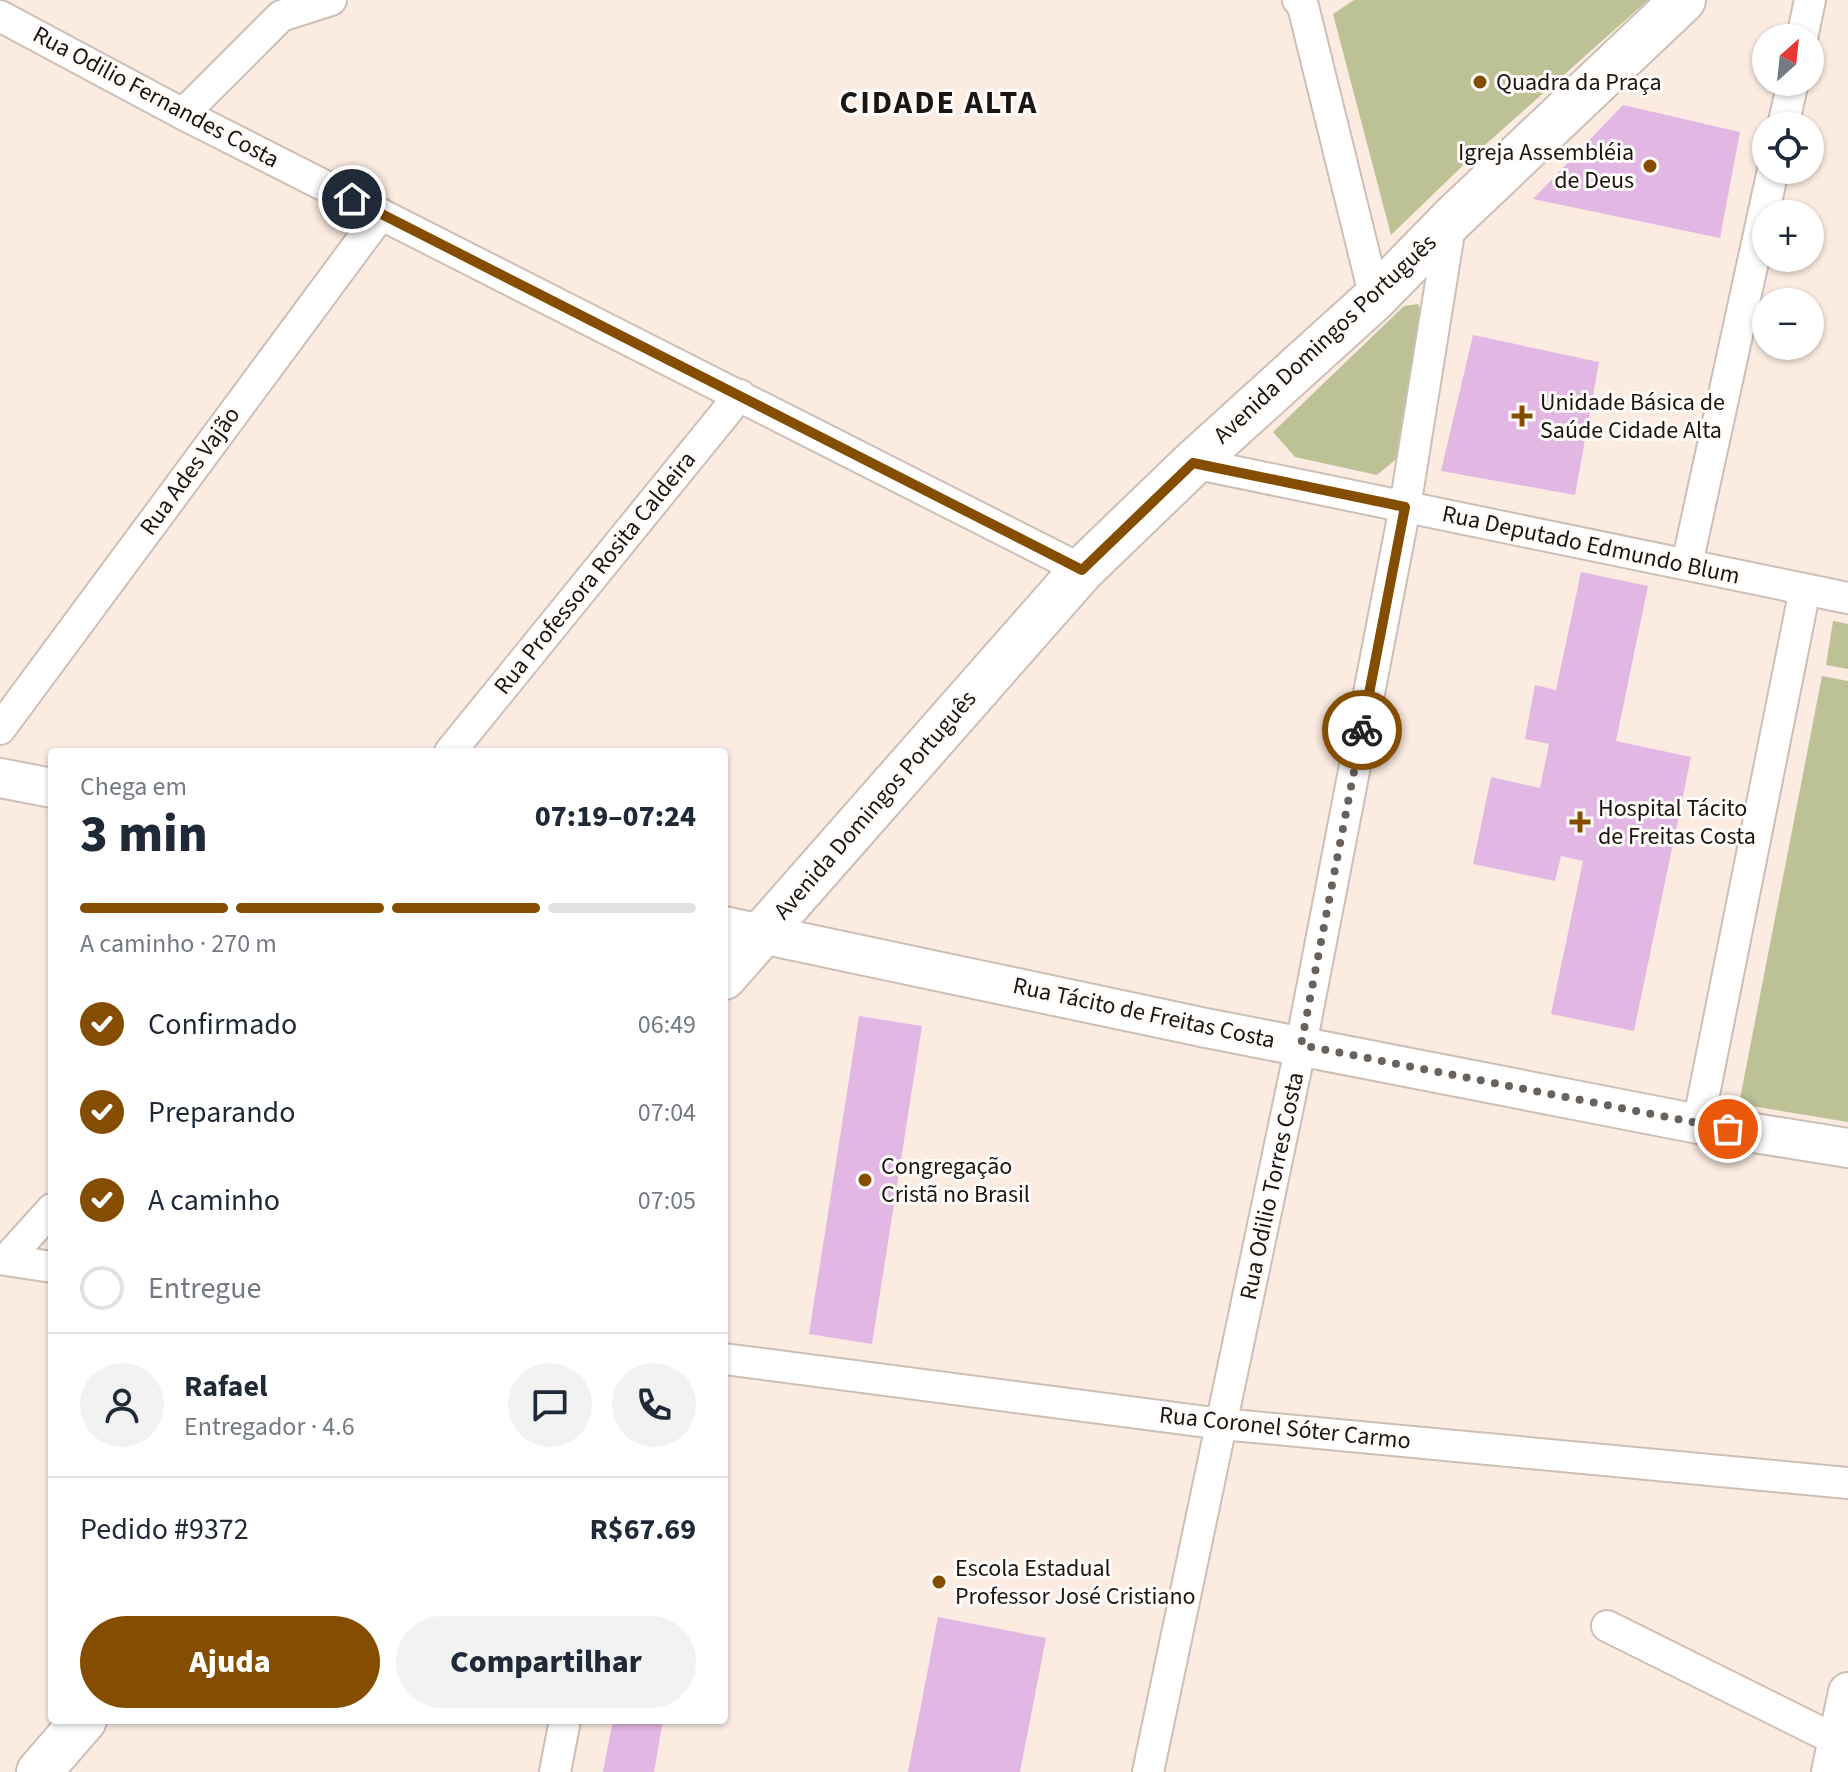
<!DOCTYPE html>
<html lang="pt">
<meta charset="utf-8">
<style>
body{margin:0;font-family:"Source Sans 3",sans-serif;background:#f2f2f3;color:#1f2937;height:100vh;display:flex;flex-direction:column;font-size:30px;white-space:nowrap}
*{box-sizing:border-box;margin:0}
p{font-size:26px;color:#747a83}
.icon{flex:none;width:44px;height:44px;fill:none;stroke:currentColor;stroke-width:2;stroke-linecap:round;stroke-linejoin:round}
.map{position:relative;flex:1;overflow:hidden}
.details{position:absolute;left:48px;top:748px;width:680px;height:976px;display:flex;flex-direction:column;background:#fff;border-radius:8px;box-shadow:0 2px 6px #0004}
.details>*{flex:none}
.needle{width:52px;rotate:27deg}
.fabs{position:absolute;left:1752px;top:24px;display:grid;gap:16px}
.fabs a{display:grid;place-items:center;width:72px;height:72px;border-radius:50%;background:#fff;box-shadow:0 2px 6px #0004;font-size:40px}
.pin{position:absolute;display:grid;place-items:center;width:68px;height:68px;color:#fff;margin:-34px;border:4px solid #fff;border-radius:50%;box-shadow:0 2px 8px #0007}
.courier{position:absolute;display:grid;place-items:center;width:80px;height:80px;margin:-40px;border:6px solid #854d00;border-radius:50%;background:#fff;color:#222;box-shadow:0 2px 10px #0007}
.summary em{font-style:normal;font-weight:800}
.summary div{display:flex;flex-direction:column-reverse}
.summary{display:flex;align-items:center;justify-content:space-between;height:136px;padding:0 32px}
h1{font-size:52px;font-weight:800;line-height:60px}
.bar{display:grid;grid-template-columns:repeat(4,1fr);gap:12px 8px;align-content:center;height:96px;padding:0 32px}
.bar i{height:10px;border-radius:6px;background:#e0e1e3}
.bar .current{background:#854d00}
.bar p{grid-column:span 4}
.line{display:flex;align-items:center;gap:20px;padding:0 32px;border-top:2px solid #e0e1e3}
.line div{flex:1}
.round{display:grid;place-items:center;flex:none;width:84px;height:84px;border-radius:42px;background:#f2f2f3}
ol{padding:0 32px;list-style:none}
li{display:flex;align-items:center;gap:24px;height:88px}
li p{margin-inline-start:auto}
li .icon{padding:8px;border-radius:50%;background:#854d00;color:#fff;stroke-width:4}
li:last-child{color:#747a83}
li i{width:44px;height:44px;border:4px solid #e0e1e3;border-radius:50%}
.button{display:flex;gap:16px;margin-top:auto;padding:16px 32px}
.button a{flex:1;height:92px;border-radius:48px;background:#854d00;color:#fff;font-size:32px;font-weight:800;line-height:92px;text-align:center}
.button a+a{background:#f2f2f3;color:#1f2937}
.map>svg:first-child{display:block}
</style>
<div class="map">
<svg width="1848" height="1772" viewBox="0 0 1848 1772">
<rect width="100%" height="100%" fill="#fbebe1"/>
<path fill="#bcc296" d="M1354 0H1648L1477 152 1391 235 1333 14Z
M1418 304 1426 319 1400 456 1377 475 1295 457 1273 432 1404 306Z
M1833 621 1848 624V669L1826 665Z
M1822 676 1848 681V1122L1739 1104Z"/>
<path fill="#e3b7e3" d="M1623 105 1740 132 1720 238 1533 199Z
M1473 335 1599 362 1575 495 1441 471Z
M1581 572 1648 586 1616 741 1691 757 1634 1031 1551 1014 1583 861 1561 856 1555 881 1473 864 1491 777 1540 788 1549 744 1525 739 1535 685 1556 690Z
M859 1016 922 1026 872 1344 809 1334Z
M938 1617 1046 1638 1020 1772H908Z
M613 1720H663L654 1772H603Z"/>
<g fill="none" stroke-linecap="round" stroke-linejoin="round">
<g stroke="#cebfb5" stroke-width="34">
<path id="minor" d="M1298 0 1303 6 1375 298
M0 16 183 114 1082 570
M1802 38 1810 0
M183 114 281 16 331 0
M1783 126 1793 82
M1193 463 1848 598
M1687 564 1773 170
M0 729 381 214
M450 752 740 395
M1698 1124 1805 589
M0 1259 52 1267
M6 1260 52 1209
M724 1359 1222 1424 1848 1483
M1607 1626 1838 1741
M555 1772 565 1720
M1148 1772 1301 1045 1405 507 1451 220"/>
</g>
<g stroke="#cebfb5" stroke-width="42">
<path id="tertiary" d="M0 778 52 788
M724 926 1206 1028 1698 1124 1848 1148
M1831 1772 1848 1692"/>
</g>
<g stroke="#cebfb5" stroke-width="48">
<path id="secondary" d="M724 977 1082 570 1193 463 1375 298 1451 220 1683 0
M39 1772 84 1720"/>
</g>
<use href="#minor" stroke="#fff" stroke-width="30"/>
<use href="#tertiary" stroke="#fff" stroke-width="38"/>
<use href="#secondary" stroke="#fff" stroke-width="44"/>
</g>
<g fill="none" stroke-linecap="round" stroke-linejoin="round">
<path stroke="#69615b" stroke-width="8" stroke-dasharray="0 14.4" d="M1362 730 1301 1045 1728 1129"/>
<path stroke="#854d00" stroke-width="10" d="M352 199 1082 570 1193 463 1405 507 1362 730"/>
</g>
<g fill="#854d00" stroke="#fefbf9" stroke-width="3">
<circle cx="1480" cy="82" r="8"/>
<circle cx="1650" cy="166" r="8"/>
<path d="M1518 404h8v8h8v8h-8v8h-8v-8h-8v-8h8z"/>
<path d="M1576 810h8v8h8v8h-8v8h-8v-8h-8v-8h8z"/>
<circle cx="865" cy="1180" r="8"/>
<circle cx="939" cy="1582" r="8"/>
</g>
<g text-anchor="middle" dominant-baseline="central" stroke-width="6" stroke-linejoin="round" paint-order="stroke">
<g font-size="24" fill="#1b1613" stroke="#fefbf9" text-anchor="start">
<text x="1496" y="82">Quadra da Praça</text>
<text x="1634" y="152" text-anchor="end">Igreja Assembléia<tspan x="1634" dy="28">de Deus</tspan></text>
<text x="1540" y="402">Unidade Básica de<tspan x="1540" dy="28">Saúde Cidade Alta</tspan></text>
<text x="1598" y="808">Hospital Tácito<tspan x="1598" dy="28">de Freitas Costa</tspan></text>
<text x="881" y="1166">Congregação<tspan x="881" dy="28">Cristã no Brasil</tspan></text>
<text x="955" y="1568">Escola Estadual<tspan x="955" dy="28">Professor José Cristiano</tspan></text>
</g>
<g font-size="24" fill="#1b1613" stroke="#fefbf9">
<text transform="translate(156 97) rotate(28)">Rua Odilio Fernandes Costa</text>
<text transform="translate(1325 339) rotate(-43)">Avenida Domingos Português</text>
<text transform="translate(190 471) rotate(-54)">Rua Ades Vajão</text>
<text transform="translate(1591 545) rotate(12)">Rua Deputado Edmundo Blum</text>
<text transform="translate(595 573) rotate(-51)">Rua Professora Rosita Caldeira</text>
<text transform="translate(875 805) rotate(-49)">Avenida Domingos Português</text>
<text transform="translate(1144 1013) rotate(12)">Rua Tácito de Freitas Costa</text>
<text transform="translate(1272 1186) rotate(-78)">Rua Odilio Torres Costa</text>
<text transform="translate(1285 1428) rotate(6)">Rua Coronel Sóter Carmo</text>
</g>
<g font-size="32" font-weight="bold" letter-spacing="2" fill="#1b1613" stroke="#fefbf9">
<text x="939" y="103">CIDADE ALTA</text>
</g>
</g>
</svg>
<div class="fabs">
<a><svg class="needle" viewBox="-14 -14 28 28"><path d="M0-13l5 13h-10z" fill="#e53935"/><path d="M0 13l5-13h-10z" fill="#747a83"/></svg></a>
<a><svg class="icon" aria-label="locate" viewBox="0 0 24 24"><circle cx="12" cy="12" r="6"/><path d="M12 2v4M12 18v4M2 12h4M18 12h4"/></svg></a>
<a>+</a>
<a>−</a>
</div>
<div class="pin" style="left:1728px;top:1129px;background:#ea580c"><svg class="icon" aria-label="bag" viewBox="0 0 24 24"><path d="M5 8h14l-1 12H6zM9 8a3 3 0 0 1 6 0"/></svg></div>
<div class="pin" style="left:352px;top:199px;background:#1f2937"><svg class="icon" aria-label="home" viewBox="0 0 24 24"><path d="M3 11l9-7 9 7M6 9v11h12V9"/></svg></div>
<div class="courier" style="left:1362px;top:730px"><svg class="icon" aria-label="bike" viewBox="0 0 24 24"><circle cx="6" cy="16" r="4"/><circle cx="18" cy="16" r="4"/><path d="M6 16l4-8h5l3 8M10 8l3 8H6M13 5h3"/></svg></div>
<section class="details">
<div class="summary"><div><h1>3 min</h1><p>Chega em</p></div><em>07:19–07:24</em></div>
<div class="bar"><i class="current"></i><i class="current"></i><i class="current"></i><i></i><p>A caminho · 270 m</p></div>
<ol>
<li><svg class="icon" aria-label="check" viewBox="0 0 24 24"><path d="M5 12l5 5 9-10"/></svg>Confirmado<p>06:49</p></li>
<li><svg class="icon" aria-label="check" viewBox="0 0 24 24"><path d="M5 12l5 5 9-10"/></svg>Preparando<p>07:04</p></li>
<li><svg class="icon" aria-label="check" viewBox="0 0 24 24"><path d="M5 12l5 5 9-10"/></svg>A caminho<p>07:05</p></li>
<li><i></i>Entregue</li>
</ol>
<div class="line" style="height:144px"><a class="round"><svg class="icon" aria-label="person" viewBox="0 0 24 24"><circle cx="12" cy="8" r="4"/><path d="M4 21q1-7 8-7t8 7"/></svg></a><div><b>Rafael</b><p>Entregador · 4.6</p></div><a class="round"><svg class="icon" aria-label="chat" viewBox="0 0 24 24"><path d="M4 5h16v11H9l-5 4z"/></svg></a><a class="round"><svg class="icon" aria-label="phone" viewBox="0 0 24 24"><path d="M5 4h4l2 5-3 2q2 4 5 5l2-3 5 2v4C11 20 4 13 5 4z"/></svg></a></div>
<div class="line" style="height:104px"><div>Pedido #9372</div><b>R$67.69</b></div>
<div class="button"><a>Ajuda</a><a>Compartilhar</a></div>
</section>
</div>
